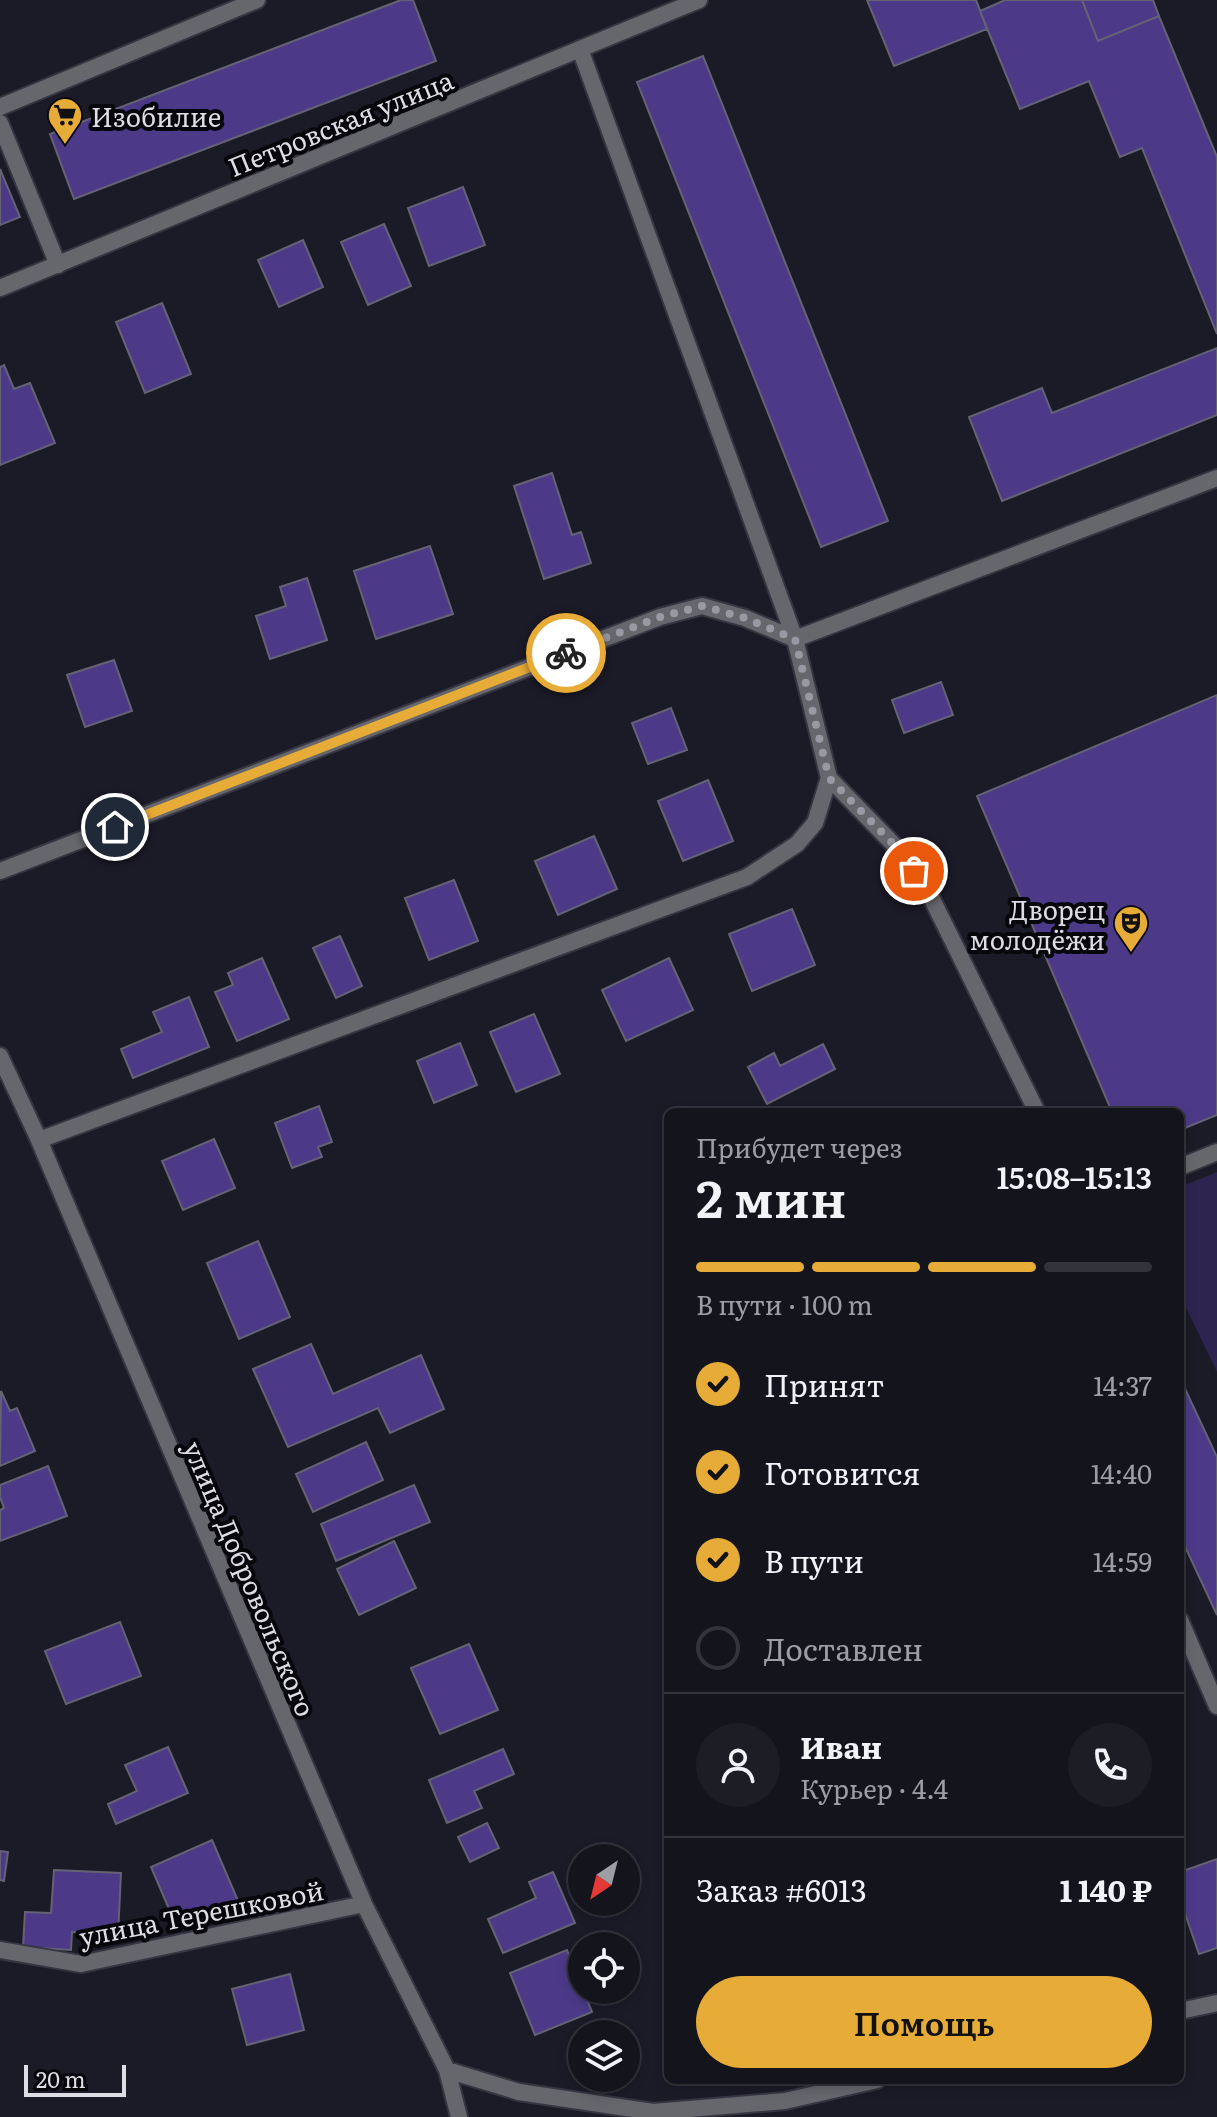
<!DOCTYPE html>
<html lang="ru">
<meta charset="utf-8">
<style>
body{margin:0;font-family:Literata,serif;background:#1d1d26;color:#f1f3f6;height:100vh;display:flex;flex-direction:column;font-size:30px;white-space:nowrap}
*{box-sizing:border-box;margin:0}
p{font-size:26px;color:#9d9ea4}
.icon{flex:none;width:44px;height:44px;fill:none;stroke:currentColor;stroke-width:2;stroke-linecap:round;stroke-linejoin:round}
.map{position:relative;flex:1;overflow:hidden}
.drawer{position:absolute;left:664px;top:1108px;width:520px;height:976px;display:flex;flex-direction:column;background:#14141d;border-radius:12px;box-shadow:0 4px 12px #0003,0 0 0 2px #33333b}
.drawer>*{flex:none}
.needle{width:52px;rotate:215deg}
.buttons{position:absolute;left:568px;top:1844px;display:grid;gap:16px}
.buttons a{display:grid;place-items:center;width:72px;height:72px;border-radius:50%;background:#14141d;box-shadow:0 4px 12px #0003,0 0 0 2px #33333b;font-size:40px}
.scale{position:absolute;left:24px;bottom:20px;width:102px;box-sizing:border-box;padding-left:8px;border:4px solid #dedde6;border-top:0;font-size:22px;line-height:28px;white-space:nowrap;color:#dedde6;-webkit-text-stroke:6px #06060b;paint-order:stroke}
.pin{position:absolute;display:grid;place-items:center;width:68px;height:68px;color:#fff;margin:-34px;border:4px solid #fff;border-radius:50%;box-shadow:0 2px 8px #0007}
.courier{position:absolute;display:grid;place-items:center;width:80px;height:80px;margin:-40px;border:6px solid #e7ac37;border-radius:50%;background:#fff;color:#222;box-shadow:0 2px 10px #0007}
.overview em{font-style:normal;font-weight:600}
.overview div{display:flex;flex-direction:column-reverse}
.overview{display:flex;align-items:center;justify-content:space-between;height:136px;padding:0 32px}
h1{font-size:52px;font-weight:600;line-height:60px}
.bar{display:grid;grid-template-columns:repeat(4,1fr);gap:12px 8px;align-content:center;height:96px;padding:0 32px}
.bar i{height:10px;border-radius:6px;background:#33333b}
.bar .selected{background:#e7ac37}
.bar p{grid-column:span 4}
.line{display:flex;align-items:center;gap:20px;padding:0 32px;border-top:2px solid #33333b}
.line div{flex:1}
.round{display:grid;place-items:center;flex:none;width:84px;height:84px;border-radius:42px;background:#1d1d26}
ol{padding:0 32px;list-style:none}
li{display:flex;align-items:center;gap:24px;height:88px}
li p{margin-inline-start:auto}
li .icon{padding:8px;border-radius:50%;background:#e7ac37;color:#111;stroke-width:4}
li:last-child{color:#9d9ea4}
li i{width:44px;height:44px;border:4px solid #33333b;border-radius:50%}
.primary-button{display:flex;gap:16px;margin-top:auto;padding:16px 32px}
.primary-button a{flex:1;height:92px;border-radius:48px;background:#e7ac37;color:#111;font-size:32px;font-weight:600;line-height:92px;text-align:center}
.map>svg:first-child{display:block}
</style>
<div class="map">
<svg width="1217" height="2117" viewBox="0 0 1217 2117">
<rect width="100%" height="100%" fill="#1b1a27"/>
<path fill="#2d2450" d="M1217 1172V1372L1180 1295V1187Z"/>
<path fill="#4c3a89" stroke="#656373" stroke-width="2" d="M401 0H413L436 61 74 199 50 134Z
M867 0H976L987 29 894 66Z
M1005 0H1082L1098 41 1159 16 1217 157V334L1142 148 1120 157 1089 81 1020 109 980 11Z
M1082 0H1153L1159 16 1098 41Z
M703 56 888 521 821 547 637 82Z
M0 169 20 217 0 225Z
M463 187 485 245 429 266 408 208Z
M384 224 411 286 368 305 341 242Z
M303 240 323 287 279 307 258 260Z
M162 303 191 374 145 393 116 322Z
M1217 348V415L1002 501 969 417 1042 388 1052 413Z
M4 365 14 389 30 383 55 443 0 465V367Z
M552 473 572 535 581 532 591 563 544 579 514 486Z
M430 546 453 614 376 639 354 571Z
M307 578 327 640 270 659 256 616 286 606 280 587Z
M114 660 132 711 85 727 67 675Z
M941 682 953 715 904 733 892 700Z
M1217 695V1115L1180 1130V1112H1112L977 796Z
M671 708 687 750 648 764 632 723Z
M708 780 733 841 683 861 658 801Z
M594 836 617 889 558 915 535 861Z
M454 880 478 941 429 960 405 898Z
M792 909 815 965 752 991 729 934Z
M340 936 362 986 336 998 313 948Z
M262 958 289 1019 237 1041 215 992 233 985 228 973Z
M669 958 693 1010 626 1041 602 990Z
M189 997 209 1047 133 1078 121 1049 162 1032 153 1012Z
M534 1014 560 1074 516 1092 490 1032Z
M460 1043 477 1085 434 1103 417 1061Z
M823 1044 835 1069 767 1104 748 1067 774 1053 780 1066Z
M319 1106 332 1142 318 1147 322 1157 292 1168 275 1123Z
M214 1139 235 1188 183 1210 162 1161Z
M258 1241 290 1317 239 1339 207 1263Z
M311 1344 333 1394 421 1355 444 1409 390 1433 378 1408 288 1447 253 1369Z
M1180 1378 1217 1457V1615L1180 1536Z
M1 1391 10 1411 17 1408 35 1451 0 1466Z
M366 1442 383 1480 313 1512 296 1474Z
M48 1466 67 1516 0 1541V1510L4 1508 0 1497V1485Z
M414 1485 430 1522 336 1561 321 1524Z
M394 1541 416 1588 359 1615 337 1569Z
M120 1622 141 1676 66 1704 45 1651Z
M469 1644 498 1710 440 1734 411 1668Z
M168 1747 188 1793 116 1824 108 1804 137 1791 125 1765Z
M503 1749 514 1774 474 1791 482 1808 447 1823 429 1780Z
M487 1823 499 1848 470 1862 458 1837Z
M212 1840 239 1903 178 1930 151 1867Z
M0 1851 8 1852 4 1881 0 1880Z
M1217 1859V1948L1199 1954 1180 1899V1872Z
M54 1870 121 1873 118 1935 72 1932 71 1950 23 1947 25 1912 51 1913Z
M553 1872 575 1923 503 1953 488 1919 536 1898 529 1882Z
M567 1950 592 2012 535 2035 510 1973Z
M290 1974 304 2030 247 2045 232 1989Z"/>
<g fill="none" stroke-linecap="round" stroke-linejoin="round">
<g stroke="#363542" stroke-width="20">
<path id="service" d="M580 49 795 639 1217 478
M0 107 257 0
M0 123 58 265"/>
</g>
<g stroke="#363542" stroke-width="20">
<path id="minor" d="M0 288 699 0
M0 871 660 617 702 606 745 618 795 639 829 778 898 849 929 893 1037 1112
M0 1056 39 1140 364 1904 447 2070 459 2117
M39 1140 747 877 797 844 815 823 829 778
M1180 1167 1217 1152
M1180 1620 1217 1706
M0 1950 81 1964 364 1904
M1180 2011 1217 2003
M447 2070 519 2092 653 2112 785 2101 877 2080"/>
</g>
<use href="#service" stroke="#66666d" stroke-width="16"/>
<use href="#minor" stroke="#66666d" stroke-width="16"/>
</g>
<g fill="none" stroke-linecap="round" stroke-linejoin="round">
<path stroke="#9a99a3" stroke-width="8" stroke-dasharray="0 14.4" d="M566 653 660 617 702 606 745 618 795 639 829 778 898 849 914 871"/>
<path stroke="#e7ac37" stroke-width="10" d="M115 827 566 653"/>
</g>
<defs>
<g id="supermarket-pin" transform="scale(1.8)"><path d="M0 17L-7.5 6A9.5 9.5 0 1 1 7.5 6Z" fill="#e7ac37" stroke="#06060b"/><path d="M-6-5.5h2.5l.6 2H6L4.5 2H-2.5L-4.4-4H-6ZM-1.5 3.2a1.3 1.3 0 1 0 .1 0ZM3 3.2a1.3 1.3 0 1 0 .1 0Z" fill="#111"/></g>
<g id="theatre-pin" transform="scale(1.8)"><path d="M0 17L-7.5 6A9.5 9.5 0 1 1 7.5 6Z" fill="#e7ac37" stroke="#06060b"/><path d="M-5-5.5Q0-4 5-5.5V0Q5 5 0 6Q-5 5-5 0ZM-3.3-2.5H-1v1.5H-3.3ZM1-2.5H3.3v1.5H1ZM-2.8 1Q0 5.5 2.8 1Z" fill="#111"/></g>
</defs>
<g fill-rule="evenodd">
<use href="#supermarket-pin" x="65" y="115"/>
<use href="#theatre-pin" x="1131" y="923"/>
</g>
<g text-anchor="middle" dominant-baseline="central" stroke-width="8" stroke-linejoin="round" paint-order="stroke">
<g font-size="26" fill="#dedde6" stroke="#06060b" text-anchor="start">
<text x="91" y="115">Изобилие</text>
<text x="1105" y="908" text-anchor="end">Дворец<tspan x="1105" dy="30">молодёжи</tspan></text>
</g>
<g font-size="26" fill="#dedde6" stroke="#06060b">
<text transform="translate(340 122) rotate(-22)">Петровская улица</text>
<text transform="translate(251 1578) rotate(67)">улица Добровольского</text>
<text transform="translate(201 1912) rotate(-11)">улица Терешковой</text>
</g>
</g>
</svg>
<div class="buttons">
<a><svg class="needle" viewBox="-14 -14 28 28"><path d="M0-13l5 13h-10z" fill="#e53935"/><path d="M0 13l5-13h-10z" fill="#9d9ea4"/></svg></a>
<a><svg class="icon" aria-label="locate" viewBox="0 0 24 24"><circle cx="12" cy="12" r="6"/><path d="M12 2v4M12 18v4M2 12h4M18 12h4"/></svg></a>
<a><svg class="icon" aria-label="layers" viewBox="0 0 24 24"><path d="M12 4l9 5-9 5-9-5zM3 14l9 5 9-5"/></svg></a>
</div>
<div class="scale">20 m</div>
<div class="pin" style="left:914px;top:871px;background:#ea580c"><svg class="icon" aria-label="bag" viewBox="0 0 24 24"><path d="M5 8h14l-1 12H6zM9 8a3 3 0 0 1 6 0"/></svg></div>
<div class="pin" style="left:115px;top:827px;background:#1f2937"><svg class="icon" aria-label="home" viewBox="0 0 24 24"><path d="M3 11l9-7 9 7M6 9v11h12V9"/></svg></div>
<div class="courier" style="left:566px;top:653px"><svg class="icon" aria-label="bike" viewBox="0 0 24 24"><circle cx="6" cy="16" r="4"/><circle cx="18" cy="16" r="4"/><path d="M6 16l4-8h5l3 8M10 8l3 8H6M13 5h3"/></svg></div>
<section class="drawer">
<div class="overview"><div><h1>2 мин</h1><p>Прибудет через</p></div><em>15:08–15:13</em></div>
<div class="bar"><i class="selected"></i><i class="selected"></i><i class="selected"></i><i></i><p>В пути · 100 m</p></div>
<ol>
<li><svg class="icon" aria-label="check" viewBox="0 0 24 24"><path d="M5 12l5 5 9-10"/></svg>Принят<p>14:37</p></li>
<li><svg class="icon" aria-label="check" viewBox="0 0 24 24"><path d="M5 12l5 5 9-10"/></svg>Готовится<p>14:40</p></li>
<li><svg class="icon" aria-label="check" viewBox="0 0 24 24"><path d="M5 12l5 5 9-10"/></svg>В пути<p>14:59</p></li>
<li><i></i>Доставлен</li>
</ol>
<div class="line" style="height:144px"><a class="round"><svg class="icon" aria-label="person" viewBox="0 0 24 24"><circle cx="12" cy="8" r="4"/><path d="M4 21q1-7 8-7t8 7"/></svg></a><div><b>Иван</b><p>Курьер · 4.4</p></div><a class="round"><svg class="icon" aria-label="phone" viewBox="0 0 24 24"><path d="M5 4h4l2 5-3 2q2 4 5 5l2-3 5 2v4C11 20 4 13 5 4z"/></svg></a></div>
<div class="line" style="height:104px"><div>Заказ #6013</div><b>1 140 ₽</b></div>
<div class="primary-button"><a>Помощь</a></div>
</section>
</div>
